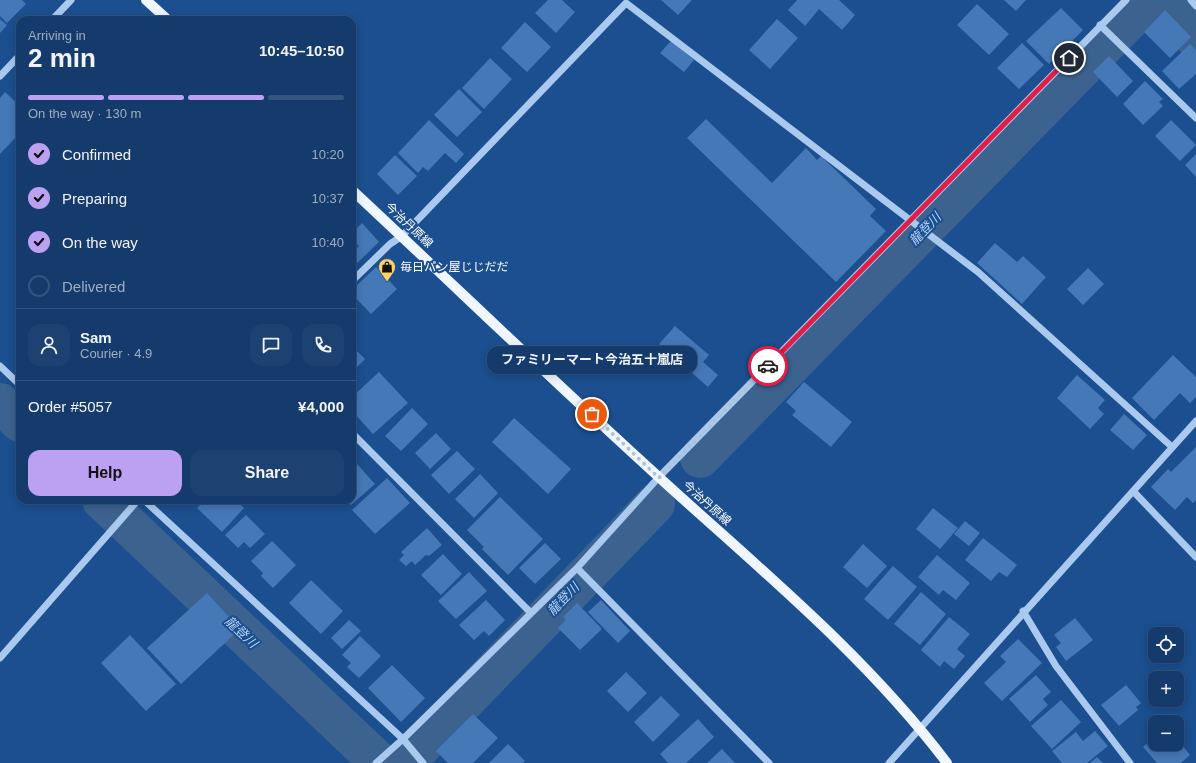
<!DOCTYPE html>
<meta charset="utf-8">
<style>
body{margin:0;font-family:Arial,"Noto Sans JP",sans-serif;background:#1d4271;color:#f1f3f6;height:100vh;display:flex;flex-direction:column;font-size:15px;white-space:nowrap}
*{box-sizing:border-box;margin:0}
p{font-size:13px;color:#9dadc1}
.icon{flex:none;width:22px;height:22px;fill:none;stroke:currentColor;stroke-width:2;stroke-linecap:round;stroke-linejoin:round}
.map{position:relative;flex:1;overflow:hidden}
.panel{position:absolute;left:16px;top:16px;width:340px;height:488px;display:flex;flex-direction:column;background:#143b6b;border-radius:12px;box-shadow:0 2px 10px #0003,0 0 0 1px #33557e}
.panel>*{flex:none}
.fabs{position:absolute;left:1148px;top:627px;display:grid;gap:8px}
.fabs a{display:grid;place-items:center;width:36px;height:36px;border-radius:8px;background:#143b6b;box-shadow:0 2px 10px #0003,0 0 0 1px #33557e;font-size:20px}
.pin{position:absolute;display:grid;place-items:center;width:34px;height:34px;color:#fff;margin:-17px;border:2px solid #fff;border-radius:50%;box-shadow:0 1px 4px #0007}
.courier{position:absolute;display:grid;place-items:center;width:40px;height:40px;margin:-20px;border:3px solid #e11d48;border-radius:50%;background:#fff;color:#222;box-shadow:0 1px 5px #0007}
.bubble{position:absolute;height:28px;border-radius:12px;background:#143b6b;box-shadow:0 2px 10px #0003,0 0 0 1px #33557e;font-size:13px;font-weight:700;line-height:28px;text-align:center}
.overview em{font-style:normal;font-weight:700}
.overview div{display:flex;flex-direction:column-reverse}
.overview{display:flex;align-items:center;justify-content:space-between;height:68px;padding:0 12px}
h1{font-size:26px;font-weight:700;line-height:30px}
.bar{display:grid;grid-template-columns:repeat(4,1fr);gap:6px 4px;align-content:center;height:48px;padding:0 12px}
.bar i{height:5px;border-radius:3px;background:#33557e}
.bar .on{background:#bca0f2}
.bar p{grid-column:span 4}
.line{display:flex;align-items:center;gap:10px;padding:0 12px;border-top:1px solid #33557e}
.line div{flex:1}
.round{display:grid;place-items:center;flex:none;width:42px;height:42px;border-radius:12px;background:#1d4271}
ol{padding:0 12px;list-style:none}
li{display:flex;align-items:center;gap:12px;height:44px}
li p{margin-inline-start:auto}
li .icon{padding:4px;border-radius:50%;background:#bca0f2;color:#111;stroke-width:4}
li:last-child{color:#9dadc1}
li i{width:22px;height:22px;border:2px solid #33557e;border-radius:50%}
.action{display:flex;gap:8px;margin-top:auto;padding:8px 12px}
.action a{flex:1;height:46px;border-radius:12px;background:#bca0f2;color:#111;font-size:16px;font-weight:700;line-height:46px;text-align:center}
.action a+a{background:#1d4271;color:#f1f3f6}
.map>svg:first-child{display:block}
</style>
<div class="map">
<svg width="1196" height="763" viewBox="0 0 1196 763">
<rect width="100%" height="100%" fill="#1b4f8f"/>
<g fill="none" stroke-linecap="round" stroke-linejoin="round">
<path stroke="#3c6290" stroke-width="40" d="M1160 0 1196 39
M0 403 20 422
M700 458 1149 0
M102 500 380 763
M405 763 655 504"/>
</g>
<path fill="#4478b7" d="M0 0H22L26 4 7 23 0 16Z
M548 0H562L575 12 556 33 535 13Z
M661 0H692L678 15Z
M797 0H839L855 15 842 30 819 9 805 26 788 10Z
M1004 0H1026L1016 11Z
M977 4 1009 34 989 55 957 25Z
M1061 8 1083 30 1049 64 1026 41Z
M1165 10 1191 37 1170 58 1144 32Z
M0 19 7 25 0 33Z
M777 19 798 38 770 69 749 50Z
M525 22 551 47 527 72 501 48Z
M671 41 694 60 684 72 660 53Z
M1022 43 1044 65 1019 89 997 68Z
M1190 44 1196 50V74L1179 89 1162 71Z
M1109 56 1133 81 1117 97 1093 72Z
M490 58 512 79 484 109 462 88Z
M1145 81 1163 99 1159 102 1163 106 1143 125 1123 104Z
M459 89 482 112 457 137 434 115Z
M5 92 20 106V133L0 154V98Z
M706 119 772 183 806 148 817 160 821 156 876 209 870 216 886 231 836 282 687 138Z
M429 120 464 154 456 163 445 153 428 171 423 167 418 173 398 153Z
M1171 120 1196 145 1180 161 1155 136Z
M1196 154V177L1185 165Z
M395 155 417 176 398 195 377 174Z
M362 223 379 242 352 268V253L359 246 352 239V233Z
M995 243 1017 262 1023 256 1046 277 1022 304 977 263Z
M376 267 397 289 371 314 352 294V290Z
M1088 268 1104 284 1083 305 1067 289Z
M675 326 709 355 703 362 718 375 708 387 659 344Z
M352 346 365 359 352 372Z
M1173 355 1196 377V397L1190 403 1180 393 1154 420 1132 398Z
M379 372 408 403 373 434 352 411V407L355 404 352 401V397Z
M1077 375 1105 400 1098 408 1104 414 1090 429 1057 398Z
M804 382 852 422 831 447 792 415 796 411 786 402Z
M412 408 428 424 401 451 385 436Z
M1124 414 1147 435 1133 450 1110 430Z
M514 418 571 469 548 494 492 442Z
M436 433 451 449 430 469 415 453Z
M1196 447V500L1193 503 1187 497 1175 510 1151 487 1168 469 1171 472Z
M457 451 475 469 449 494 431 475Z
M357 464 375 484 351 505 346 500H352V469Z
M480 474 498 493 474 518 455 499Z
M387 478 410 503 375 534 352 510Z
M500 497 543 539 508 575 482 549 484 547 467 530Z
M205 500H236L244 508 222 532 197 508Z
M933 508 958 528 940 549 916 529Z
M246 515 265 534 250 548 244 542 238 548 225 535Z
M965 521 980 533 969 546 954 534Z
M427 528 442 545 429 556 426 555 415 565 412 561 406 566 399 560 404 555 401 552Z
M983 538 1017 565 1007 577 999 572 991 581 965 560Z
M272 541 296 565 273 588 261 576 263 573 251 561Z
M545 543 561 559 535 584 519 568Z
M863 544 887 566 867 588 843 567Z
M443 554 462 574 441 595 421 575Z
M937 555 970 583 956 600 943 590 939 595 918 577Z
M893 566 917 587 888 620 864 599Z
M469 572 487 591 456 619 438 601Z
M311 580 343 611 321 634 289 603Z
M921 592 946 614 920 645 894 624Z
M207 593 240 629 181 684 147 648Z
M486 600 505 620 489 636 484 631 474 640 459 625Z
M601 600 630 631 618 643 588 612Z
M577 603 602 629 580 650 558 628 566 620 563 617Z
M949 617 970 634 957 649 965 656 954 669 944 661 940 667 921 650Z
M1075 618 1093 640 1066 661 1056 647 1061 643 1054 635Z
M349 620 361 631 342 649 331 638Z
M130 635 176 684 146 711 101 663Z
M360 636 381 656 359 678 347 667 351 663 342 655Z
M1018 639 1042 663 1002 701 984 683 1006 662 1000 656Z
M392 665 425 698 401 722 368 688Z
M626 672 647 693 628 712 607 691Z
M1036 675 1051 692 1043 699 1048 705 1030 722 1009 699Z
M1126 685 1141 703 1136 707 1138 710 1119 726 1101 705Z
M661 696 680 715 653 742 634 722Z
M1061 700 1081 722 1052 749 1031 726Z
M473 714 498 738 473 763H448L436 751Z
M698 719 714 737 686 763H668L660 754Z
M1095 731 1108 746 1087 763H1062L1052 751 1076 732 1083 741Z
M1155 737V744H1177V739L1190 755 1181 763H1157L1143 747Z
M508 744 525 761 523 763H489Z
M722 749 735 763H707Z
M1097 757 1103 763H1090Z"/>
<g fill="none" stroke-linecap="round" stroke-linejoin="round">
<path stroke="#a9c9ee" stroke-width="7" d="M1191 0 1196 6
M52 20 71 0
M1100 25 1196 118
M0 76 20 55
M352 281 390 244 402 236 626 3 978 272 1172 447
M0 366 20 385
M352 433 530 612
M1134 492 1196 557
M144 500 403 739 423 763
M577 568 769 763
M1023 611 1056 666 1130 763
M0 658 138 500
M376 763 403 739 577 568 659 477 1126 0
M889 763 1196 421"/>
<path stroke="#f0f6ff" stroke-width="10" d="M146 0 168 20
M352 190C455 286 557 385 662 480 761 570 866 656 947 763"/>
</g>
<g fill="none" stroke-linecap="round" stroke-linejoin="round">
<path stroke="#afc1d8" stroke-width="4" stroke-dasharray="0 7.2" d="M592 414 659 478 768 366"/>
<path stroke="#e11d48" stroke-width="5" d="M768 366 1069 58"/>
</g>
<defs>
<g id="shop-pin" transform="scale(0.9)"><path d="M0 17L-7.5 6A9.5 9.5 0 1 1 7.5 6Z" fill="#ffd166" stroke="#1b4f8f"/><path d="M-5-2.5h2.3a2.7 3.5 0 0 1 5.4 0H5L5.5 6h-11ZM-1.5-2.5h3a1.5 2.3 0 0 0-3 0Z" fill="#111"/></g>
</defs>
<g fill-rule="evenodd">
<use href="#shop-pin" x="387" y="267"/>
</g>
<g text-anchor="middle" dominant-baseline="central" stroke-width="4" stroke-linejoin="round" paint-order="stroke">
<g font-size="12" fill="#fff" stroke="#1b4f8f">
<text transform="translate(409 225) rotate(43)">今治丹原線</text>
<text transform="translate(707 503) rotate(42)">今治丹原線</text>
</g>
<g font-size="12" fill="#fff" stroke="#1b4f8f" text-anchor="start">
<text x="400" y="267">毎日パン屋じじだだ</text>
</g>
<g font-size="13" font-style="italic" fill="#b5d3f5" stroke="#1b4f8f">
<text transform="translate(925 229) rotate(-46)">龍登川</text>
<text transform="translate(563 599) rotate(-46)">龍登川</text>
<text transform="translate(241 632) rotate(43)">龍登川</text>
</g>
</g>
</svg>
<div class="fabs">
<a><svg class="icon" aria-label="locate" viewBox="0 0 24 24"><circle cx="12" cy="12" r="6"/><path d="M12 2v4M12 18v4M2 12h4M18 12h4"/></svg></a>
<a>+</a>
<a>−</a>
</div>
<div class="pin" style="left:592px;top:414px;background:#ea580c"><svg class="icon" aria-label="bag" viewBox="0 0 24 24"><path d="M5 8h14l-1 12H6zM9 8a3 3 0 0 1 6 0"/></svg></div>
<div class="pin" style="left:1069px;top:58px;background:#1f2937"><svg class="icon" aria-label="home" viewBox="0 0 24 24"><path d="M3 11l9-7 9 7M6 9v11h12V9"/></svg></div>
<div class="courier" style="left:768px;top:366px"><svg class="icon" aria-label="car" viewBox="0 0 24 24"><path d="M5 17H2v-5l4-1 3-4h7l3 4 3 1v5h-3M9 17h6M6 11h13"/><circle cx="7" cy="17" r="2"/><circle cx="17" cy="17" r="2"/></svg></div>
<div class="bubble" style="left:487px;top:346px;width:210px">ファミリーマート今治五十嵐店</div>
<section class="panel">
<div class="overview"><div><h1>2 min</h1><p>Arriving in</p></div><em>10:45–10:50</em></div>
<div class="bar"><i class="on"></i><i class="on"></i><i class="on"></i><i></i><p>On the way · 130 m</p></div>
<ol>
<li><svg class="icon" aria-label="check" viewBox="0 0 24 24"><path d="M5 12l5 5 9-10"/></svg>Confirmed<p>10:20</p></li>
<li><svg class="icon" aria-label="check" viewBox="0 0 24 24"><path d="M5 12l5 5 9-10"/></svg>Preparing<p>10:37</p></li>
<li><svg class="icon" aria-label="check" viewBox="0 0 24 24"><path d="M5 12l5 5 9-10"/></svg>On the way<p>10:40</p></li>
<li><i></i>Delivered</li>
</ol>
<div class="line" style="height:72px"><a class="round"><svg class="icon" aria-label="person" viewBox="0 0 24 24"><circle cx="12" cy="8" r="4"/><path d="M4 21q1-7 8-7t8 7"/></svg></a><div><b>Sam</b><p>Courier · 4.9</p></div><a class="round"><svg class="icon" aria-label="chat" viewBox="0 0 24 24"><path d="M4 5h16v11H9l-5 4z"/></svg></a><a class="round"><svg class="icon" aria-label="phone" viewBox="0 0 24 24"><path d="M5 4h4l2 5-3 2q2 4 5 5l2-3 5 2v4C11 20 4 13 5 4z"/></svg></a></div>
<div class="line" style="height:52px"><div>Order #5057</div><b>¥4,000</b></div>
<div class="action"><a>Help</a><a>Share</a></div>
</section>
</div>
